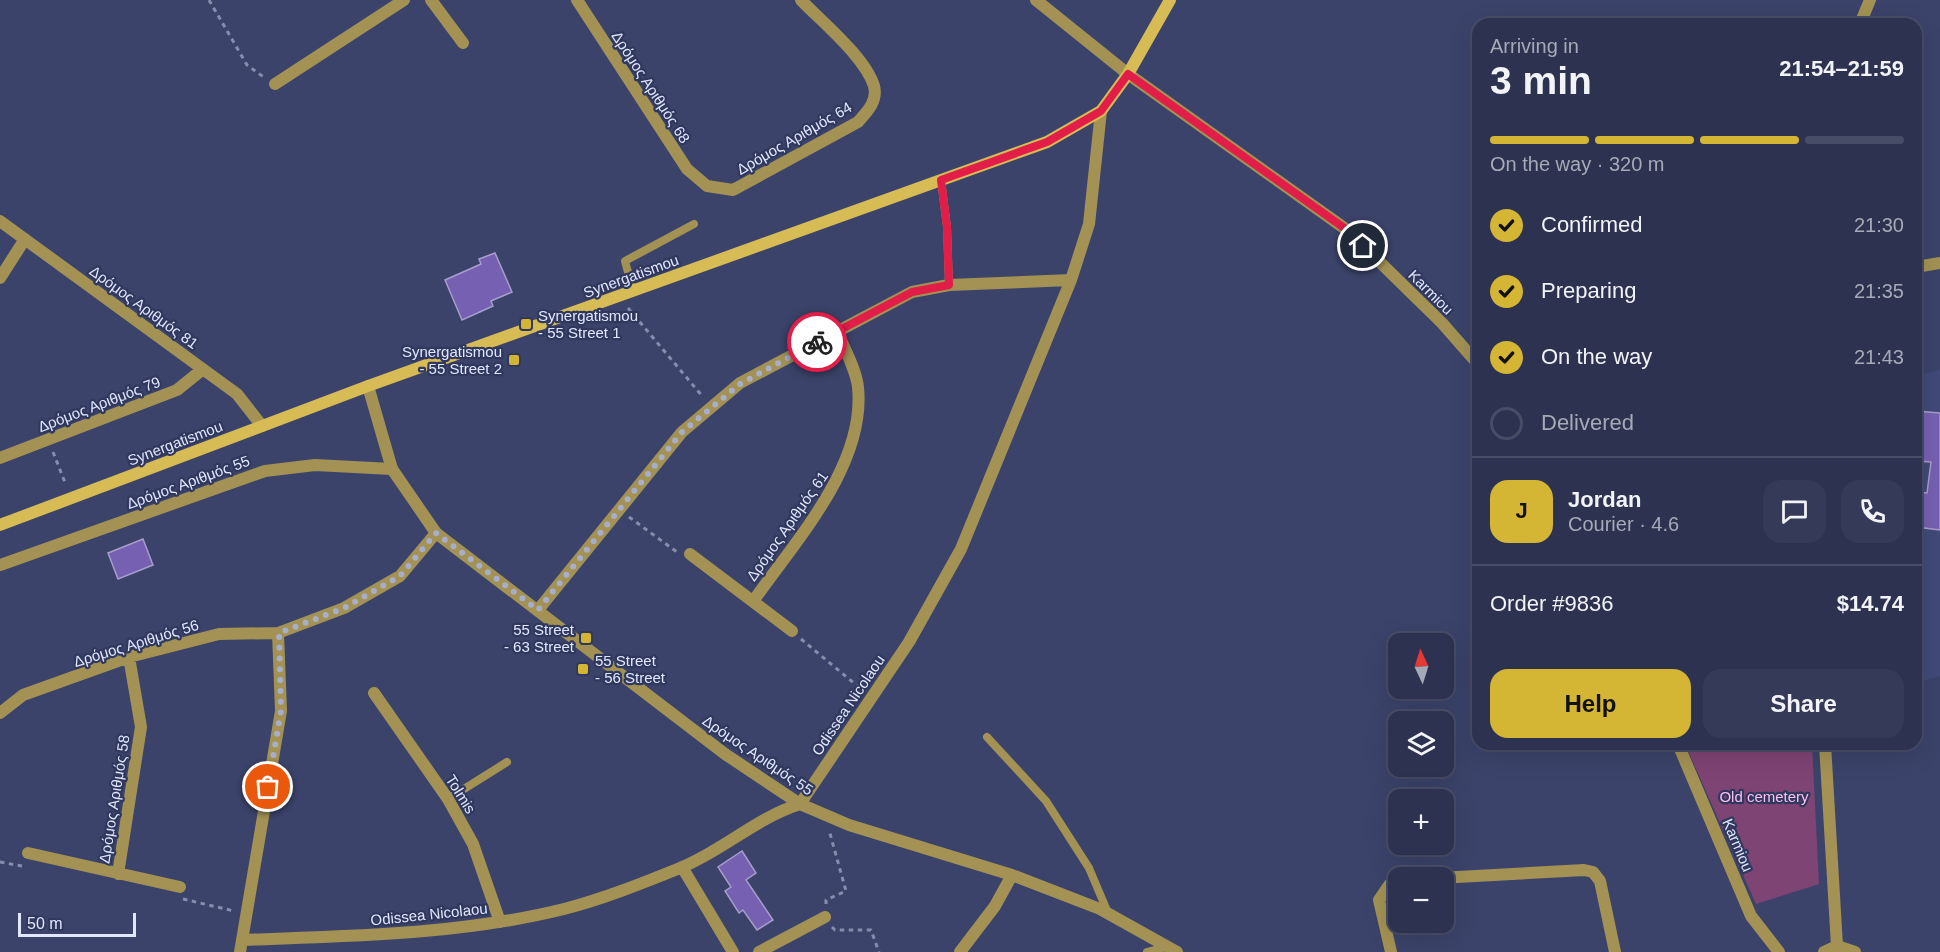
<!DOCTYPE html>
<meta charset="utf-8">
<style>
body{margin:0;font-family:Helvetica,sans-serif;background:#343a57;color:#f1f3f6;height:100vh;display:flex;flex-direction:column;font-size:22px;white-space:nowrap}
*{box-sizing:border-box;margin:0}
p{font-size:20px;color:#a6aab7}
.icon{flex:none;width:33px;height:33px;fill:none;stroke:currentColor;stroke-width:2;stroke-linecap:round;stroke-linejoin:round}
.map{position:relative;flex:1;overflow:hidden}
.sheet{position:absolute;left:1472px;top:18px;width:450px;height:732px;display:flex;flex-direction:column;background:#2c3250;border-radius:18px;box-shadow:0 6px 24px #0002,0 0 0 2px #484d67}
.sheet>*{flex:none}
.needle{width:39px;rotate:356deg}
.fabs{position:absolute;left:1388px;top:633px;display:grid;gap:12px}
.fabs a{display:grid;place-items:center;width:66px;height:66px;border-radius:12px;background:#2c3250;box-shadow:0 6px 24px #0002,0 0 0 2px #484d67;font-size:30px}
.scale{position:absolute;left:18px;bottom:15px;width:118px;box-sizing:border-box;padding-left:6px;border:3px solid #e0e7ff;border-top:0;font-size:16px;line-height:21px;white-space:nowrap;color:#e0e7ff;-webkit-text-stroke:4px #31385e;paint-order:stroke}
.pin{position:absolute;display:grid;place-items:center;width:51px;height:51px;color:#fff;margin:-26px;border:3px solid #fff;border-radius:50%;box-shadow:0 2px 6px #0007}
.courier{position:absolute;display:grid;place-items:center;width:60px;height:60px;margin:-30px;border:4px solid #e11d48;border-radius:50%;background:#fff;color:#222;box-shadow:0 2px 8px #0007}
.summary em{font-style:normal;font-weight:800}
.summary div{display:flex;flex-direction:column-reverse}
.summary{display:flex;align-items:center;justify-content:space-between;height:102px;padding:0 18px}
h1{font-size:39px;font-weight:800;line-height:45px}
.bar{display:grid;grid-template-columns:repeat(4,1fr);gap:9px 6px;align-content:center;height:72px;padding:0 18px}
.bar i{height:8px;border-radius:4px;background:#484d67}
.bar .active{background:#d5b534}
.bar p{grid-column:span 4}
.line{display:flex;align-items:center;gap:15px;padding:0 18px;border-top:2px solid #484d67}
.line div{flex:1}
.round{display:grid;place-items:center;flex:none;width:63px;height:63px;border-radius:18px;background:#343a57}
ol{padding:0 18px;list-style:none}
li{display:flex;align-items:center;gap:18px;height:66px}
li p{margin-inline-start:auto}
li .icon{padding:6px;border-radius:50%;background:#d5b534;color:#111;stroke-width:4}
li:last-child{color:#a6aab7}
li i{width:33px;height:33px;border:3px solid #484d67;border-radius:50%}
.cta{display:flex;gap:12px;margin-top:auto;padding:12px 18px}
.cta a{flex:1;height:69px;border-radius:18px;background:#d5b534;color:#111;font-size:24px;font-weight:800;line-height:69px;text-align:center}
.cta a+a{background:#343a57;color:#f1f3f6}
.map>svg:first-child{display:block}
</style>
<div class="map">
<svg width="1940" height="952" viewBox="0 0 1940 952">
<rect width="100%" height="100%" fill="#3b436a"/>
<path fill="#414a78" d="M1940 370V676L1916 683V375Z"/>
<path fill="#7e4474" d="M1685 744H1812L1819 884 1756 904Z"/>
<path fill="#7660b2" stroke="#a79dcb" stroke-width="1.5" d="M495 253 512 292 491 301 493 306 462 320 445 280 481 264 479 259Z
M1916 411 1940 413V530L1916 527V492L1927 493 1931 462 1916 461Z
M143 539 153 565 118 579 108 553Z
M742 851 756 873 746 880 773 920 757 930 743 910 739 913 725 891 731 887 718 867Z"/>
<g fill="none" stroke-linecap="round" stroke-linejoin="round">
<path stroke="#868dad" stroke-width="3" stroke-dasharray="4.5 4.5" stroke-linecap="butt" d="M209 0 247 65 265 78
M628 308 703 397
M53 452 66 485
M629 517 677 552
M801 639 861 689
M0 862 22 866
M183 899 234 911
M826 904V900L846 891 829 830
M832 927 835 930H871L879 952"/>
<path stroke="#a39254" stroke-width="8" d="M941 180 947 227 949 285
M633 291 625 261 694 224
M987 737 1046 801 1089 868 1108 913
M448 799 507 762
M1147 952 1169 946"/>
<path stroke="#a39254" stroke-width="12" d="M431 0 463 43
M577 0 687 169 707 186 733 190 858 122C867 112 878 101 874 86 865 57 822 22 801 0
M1860 24 1870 0
M275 84 404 0
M0 221 237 394 262 426
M1916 267 1940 263
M0 278 25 239
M0 458 177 390 203 369
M690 554 792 631
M0 565 265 471 315 465 392 469
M754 600C796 540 866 465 858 387 856 369 844 348 837 331
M538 610 682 432 740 383 912 292 949 285 1071 280
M374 693 448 799 473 844 500 922
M0 713 23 695 129 657 219 634 278 633 344 608 400 576 436 533
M1825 744 1837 946
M28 853 180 887
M682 867 733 952
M118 874 141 727 129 657
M1439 878 1584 870 1593 872 1600 881 1615 952
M243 940C350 936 459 935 564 909 603 899 643 883 680 868 722 851 756 818 800 804L909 642 961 549 1071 280 1089 224 1101 111
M240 952 281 711 278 633
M759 952 825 917
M1391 952 1379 900 1390 884 1398 882"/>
<path stroke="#a39254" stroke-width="12" d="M1036 0 1128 74 1347 230 1442 323 1478 364
M368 386 392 469 436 533 725 754 800 804 849 825 1012 875 1100 909 1177 952
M1678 744 1751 916 1779 952
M960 952 995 906 1012 875
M1824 952 1837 946 1855 952"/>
<path stroke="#d7bb54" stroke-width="12" d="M0 525 368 386 1047 142 1101 111 1128 74 1170 0"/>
</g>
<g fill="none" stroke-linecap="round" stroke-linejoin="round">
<path stroke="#a6aecb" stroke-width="6" stroke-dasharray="0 10.8" d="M268 787 281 711 279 633 344 608 400 576 436 533 538 610 682 432 740 384 817 342"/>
<path stroke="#e11d48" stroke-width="8" d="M817 342 912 292 949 285 947 227 941 180 1047 142 1101 111 1128 74 1347 230 1363 246"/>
</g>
<g fill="#d5b534" stroke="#31385e" stroke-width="2">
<rect x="520" y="318" width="12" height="12" rx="3"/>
<rect x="508" y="354" width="12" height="12" rx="3"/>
<rect x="580" y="632" width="12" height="12" rx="3"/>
<rect x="577" y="663" width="12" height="12" rx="3"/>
</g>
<g text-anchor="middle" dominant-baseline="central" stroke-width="4.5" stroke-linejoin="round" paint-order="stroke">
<g font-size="15" fill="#e0e7ff" stroke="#31385e">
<text transform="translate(651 87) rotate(57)">Δρόμος Αριθμός 68</text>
<text transform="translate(794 138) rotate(-30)">Δρόμος Αριθμός 64</text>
<text transform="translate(631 276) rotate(-20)">Synergatismou</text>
<text transform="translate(1431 292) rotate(45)">Karmiou</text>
<text transform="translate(144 307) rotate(36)">Δρόμος Αριθμός 81</text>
<text transform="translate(99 404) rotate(-21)">Δρόμος Αριθμός 79</text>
<text transform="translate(175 443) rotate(-21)">Synergatismou</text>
<text transform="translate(188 482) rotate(-20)">Δρόμος Αριθμός 55</text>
<text transform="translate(787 526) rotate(-55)">Δρόμος Αριθμός 61</text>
<text transform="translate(136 643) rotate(-17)">Δρόμος Αριθμός 56</text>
<text transform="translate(848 705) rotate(-56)">Odissea Nicolaou</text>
<text transform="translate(758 755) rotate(34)">Δρόμος Αριθμός 55</text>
<text transform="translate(461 794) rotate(58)">Tolmis</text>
<text transform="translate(114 799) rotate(-81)">Δρόμος Αριθμός 58</text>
<text transform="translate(1738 845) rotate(67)">Karmiou</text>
<text transform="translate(429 914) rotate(-6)">Odissea Nicolaou</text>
</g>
<g font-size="15" fill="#e0e7ff" stroke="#31385e" text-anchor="start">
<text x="538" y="315">Synergatismou<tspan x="538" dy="17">- 55 Street 1</tspan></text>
<text x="502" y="351" text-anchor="end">Synergatismou<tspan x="502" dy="17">- 55 Street 2</tspan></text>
<text x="574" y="629" text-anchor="end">55 Street<tspan x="574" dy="17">- 63 Street</tspan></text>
<text x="595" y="660">55 Street<tspan x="595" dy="17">- 56 Street</tspan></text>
</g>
<g font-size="15" fill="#fcbfef" stroke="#31385e">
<text x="1764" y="796">Old cemetery</text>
</g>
</g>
</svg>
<div class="fabs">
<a><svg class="needle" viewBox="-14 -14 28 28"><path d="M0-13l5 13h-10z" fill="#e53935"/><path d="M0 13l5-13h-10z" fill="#a6aab7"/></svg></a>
<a><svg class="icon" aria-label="layers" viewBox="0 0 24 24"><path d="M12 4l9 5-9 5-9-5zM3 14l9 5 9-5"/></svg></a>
<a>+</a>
<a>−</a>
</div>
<div class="scale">50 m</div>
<div class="pin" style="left:268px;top:787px;background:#ea580c"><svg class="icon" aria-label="bag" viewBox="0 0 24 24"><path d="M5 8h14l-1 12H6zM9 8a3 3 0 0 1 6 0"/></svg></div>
<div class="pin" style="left:1363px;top:246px;background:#1f2937"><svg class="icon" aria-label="home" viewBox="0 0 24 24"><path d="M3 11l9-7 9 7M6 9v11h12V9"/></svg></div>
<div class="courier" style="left:817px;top:342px"><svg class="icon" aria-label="bike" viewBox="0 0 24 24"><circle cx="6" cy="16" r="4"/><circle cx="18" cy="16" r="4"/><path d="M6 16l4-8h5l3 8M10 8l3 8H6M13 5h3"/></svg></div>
<section class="sheet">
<div class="summary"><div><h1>3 min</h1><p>Arriving in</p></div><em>21:54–21:59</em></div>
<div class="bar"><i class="active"></i><i class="active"></i><i class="active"></i><i></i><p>On the way · 320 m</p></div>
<ol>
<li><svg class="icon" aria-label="check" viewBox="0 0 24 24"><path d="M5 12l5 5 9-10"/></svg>Confirmed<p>21:30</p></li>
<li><svg class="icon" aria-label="check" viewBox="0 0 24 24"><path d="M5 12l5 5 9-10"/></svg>Preparing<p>21:35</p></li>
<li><svg class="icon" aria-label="check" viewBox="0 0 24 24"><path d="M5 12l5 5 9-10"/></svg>On the way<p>21:43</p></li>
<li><i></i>Delivered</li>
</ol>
<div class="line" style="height:108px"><b class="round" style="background:#d5b534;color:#111">J</b><div><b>Jordan</b><p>Courier · 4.6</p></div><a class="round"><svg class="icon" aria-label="chat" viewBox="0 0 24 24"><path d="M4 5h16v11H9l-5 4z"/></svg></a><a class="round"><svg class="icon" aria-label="phone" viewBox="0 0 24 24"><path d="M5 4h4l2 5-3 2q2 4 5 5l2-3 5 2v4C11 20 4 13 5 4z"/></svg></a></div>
<div class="line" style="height:78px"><div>Order #9836</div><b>$14.74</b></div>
<div class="cta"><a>Help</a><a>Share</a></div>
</section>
</div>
